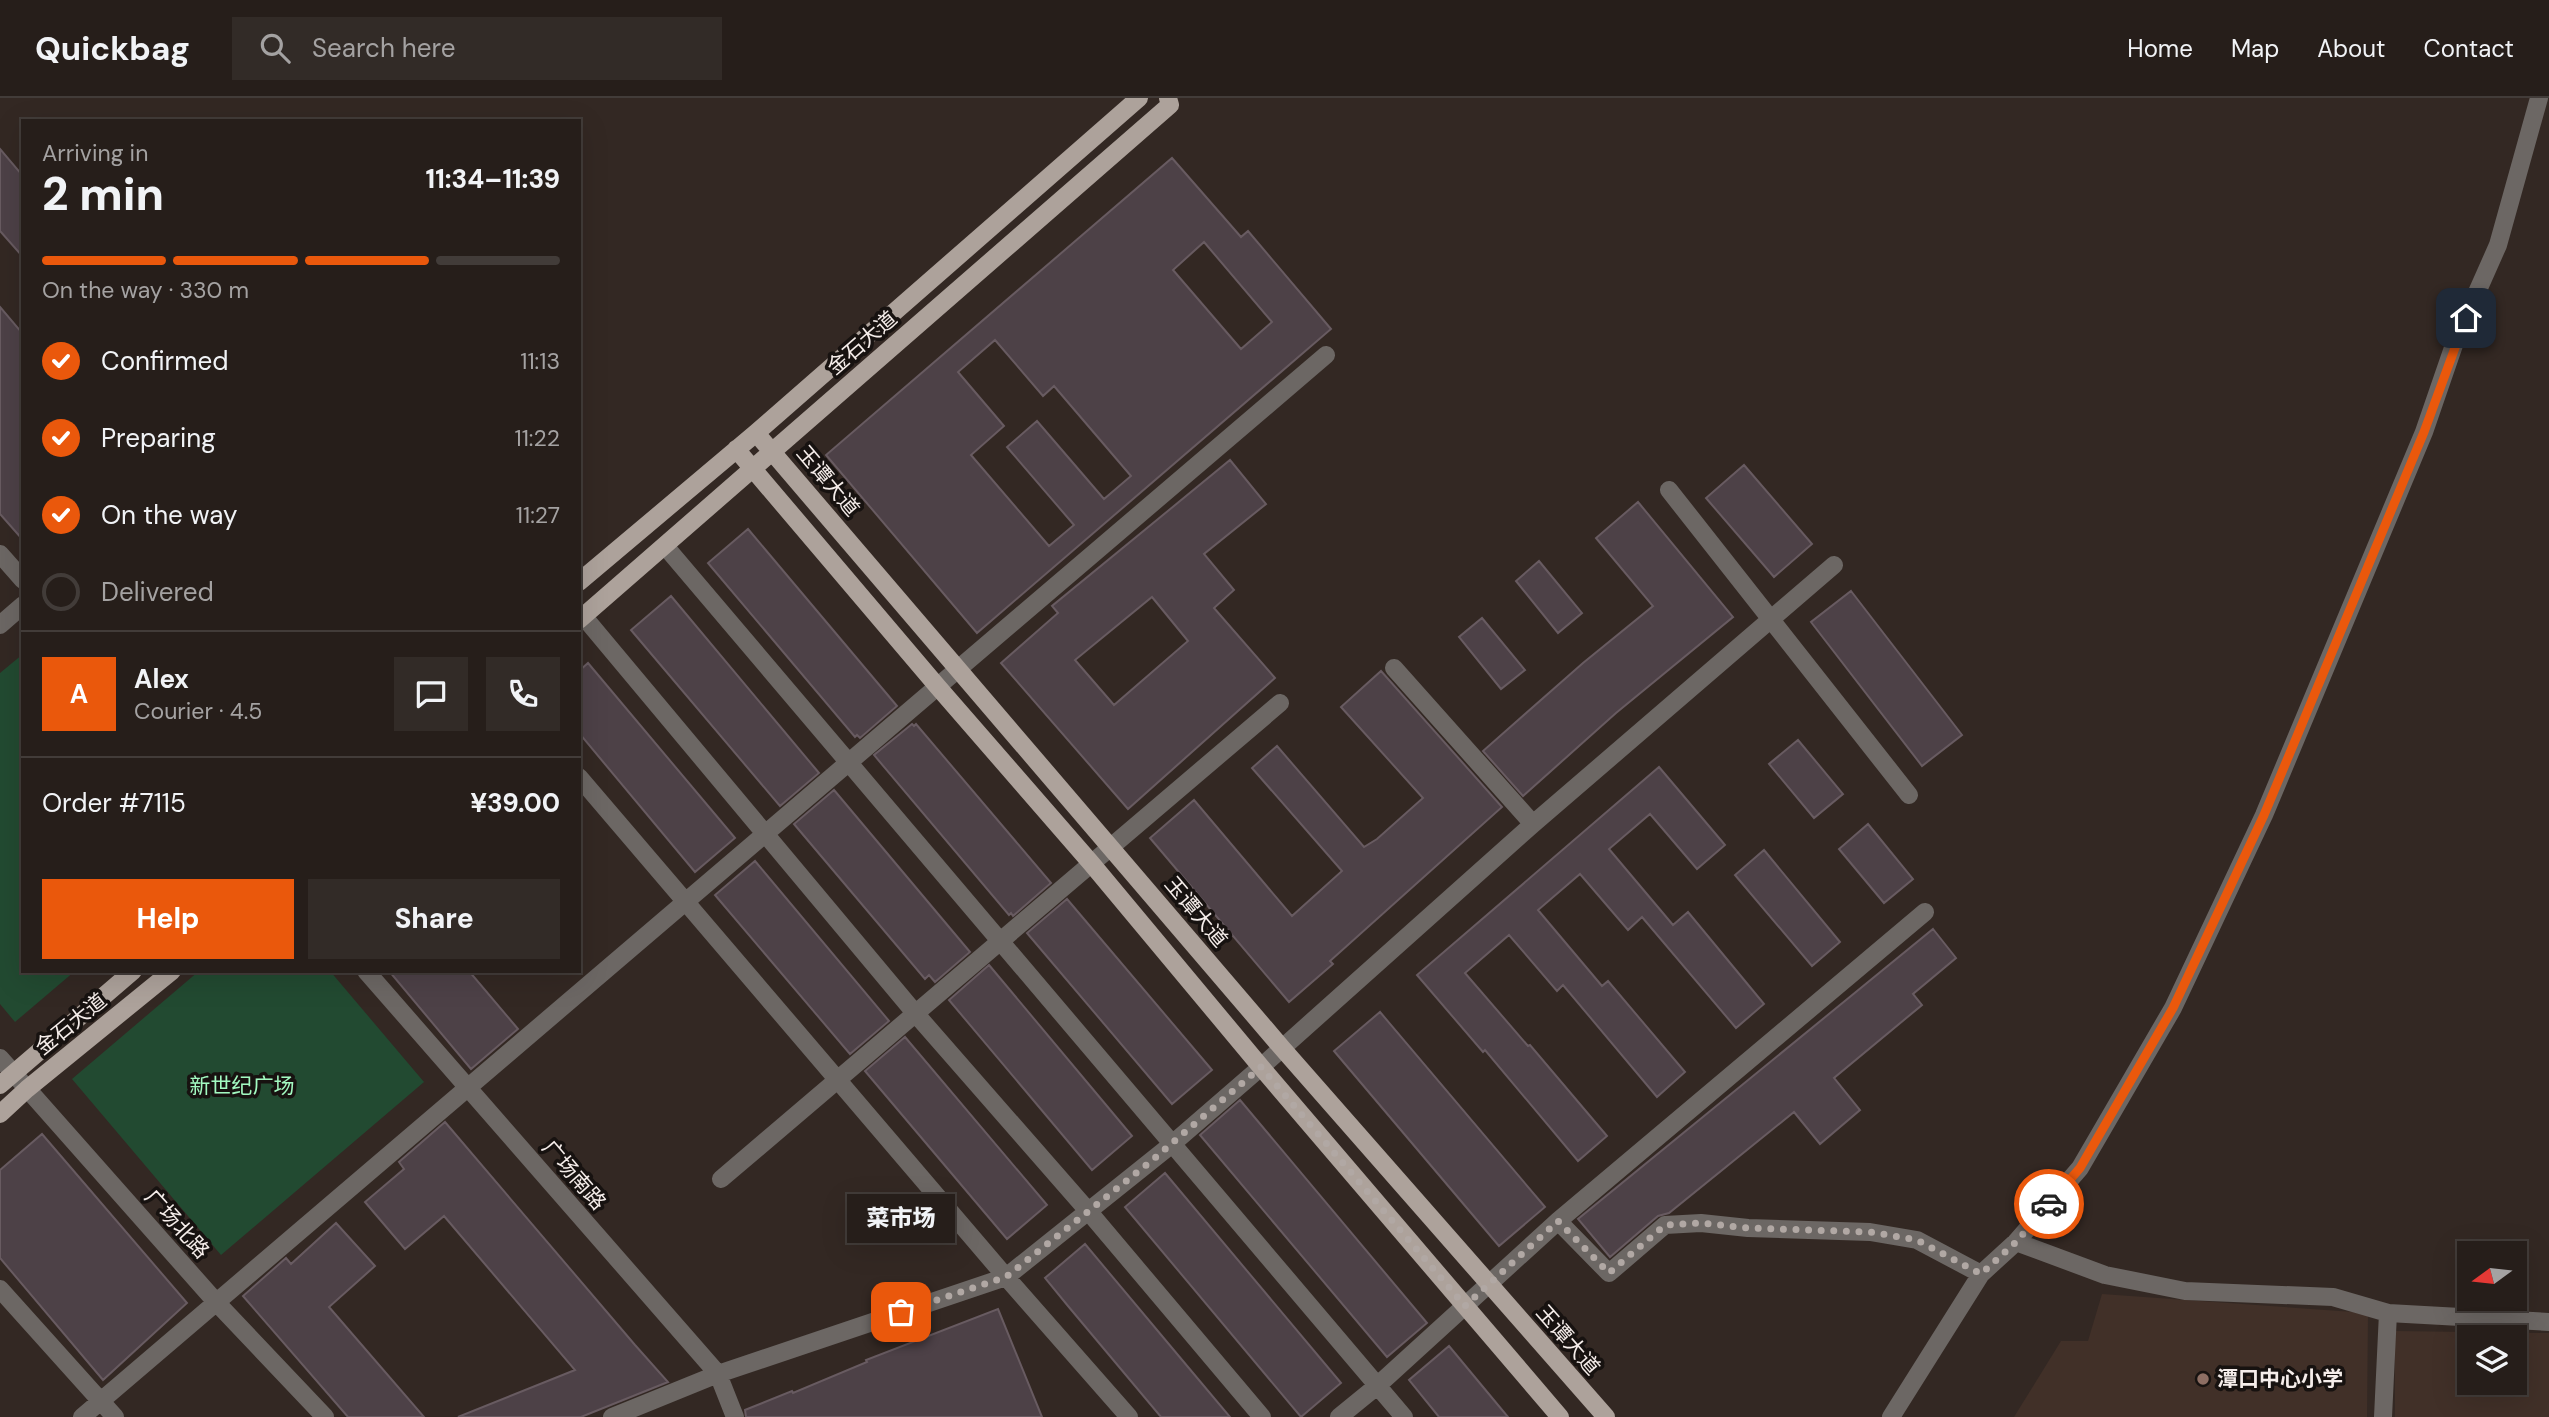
<!DOCTYPE html>
<meta charset="utf-8">
<style>
body{margin:0;font-family:"DM Sans","Noto Sans SC",sans-serif;background:#322b27;color:#f1f3f6;height:100vh;display:flex;flex-direction:column;font-size:26px;white-space:nowrap}
*{box-sizing:border-box;margin:0}
p{font-size:23px;color:#a4a2a2}
.icon{flex:none;width:38px;height:38px;fill:none;stroke:currentColor;stroke-width:2;stroke-linecap:round;stroke-linejoin:round}
.map{position:relative;flex:1;overflow:hidden}
.details{position:absolute;left:21px;top:21px;width:560px;height:854px;display:flex;flex-direction:column;background:#261e1a;border-radius:0px;box-shadow:0 7px 28px #0002,0 0 0 2px #423c39}
.details>*{flex:none}
.needle{width:46px;rotate:255deg}
.controls{position:absolute;left:2457px;top:1143px;display:grid;gap:14px}
.controls a{display:grid;place-items:center;width:70px;height:70px;border-radius:0px;background:#261e1a;box-shadow:0 7px 28px #0002,0 0 0 2px #423c39;font-size:35px}
.pin{position:absolute;display:grid;place-items:center;width:60px;height:60px;color:#fff;margin:-30px;border-radius:14px;box-shadow:0 4px 10px #0006}
.courier{position:absolute;display:grid;place-items:center;width:70px;height:70px;margin:-35px;border:5px solid #ea580c;border-radius:50%;background:#fff;color:#222;box-shadow:0 2px 9px #0007}
.bubble{position:absolute;height:49px;border-radius:0px;background:#261e1a;box-shadow:0 7px 28px #0002,0 0 0 2px #423c39;font-size:23px;font-weight:800;line-height:49px;text-align:center}
.overview em{font-style:normal;font-weight:800}
.overview div{display:flex;flex-direction:column-reverse}
.overview{display:flex;align-items:center;justify-content:space-between;height:119px;padding:0 21px}
h1{font-size:46px;font-weight:800;line-height:52px}
.bar{display:grid;grid-template-columns:repeat(4,1fr);gap:10px 7px;align-content:center;height:84px;padding:0 21px}
.bar i{height:9px;border-radius:5px;background:#423c39}
.bar .selected{background:#ea580c}
.bar p{grid-column:span 4}
.line{display:flex;align-items:center;gap:18px;padding:0 21px;border-top:2px solid #423c39}
.line div{flex:1}
.round{display:grid;place-items:center;flex:none;width:74px;height:74px;border-radius:0px;background:#322b27}
ol{padding:0 21px;list-style:none}
li{display:flex;align-items:center;gap:21px;height:77px}
li p{margin-inline-start:auto}
li .icon{padding:7px;border-radius:50%;background:#ea580c;color:#fff;stroke-width:4}
li:last-child{color:#a4a2a2}
li i{width:38px;height:38px;border:4px solid #423c39;border-radius:50%}
.button{display:flex;gap:14px;margin-top:auto;padding:14px 21px}
.button a{flex:1;height:80px;border-radius:0px;background:#ea580c;color:#fff;font-size:28px;font-weight:800;line-height:80px;text-align:center}
.button a+a{background:#322b27;color:#f1f3f6}
header{display:flex;align-items:center;gap:42px;box-sizing:border-box;height:98px;padding:0 35px;background:#261e1a;border-bottom:2px solid #423c39}
header strong{font-size:33px}
nav{display:flex;gap:38px;margin-inline-start:auto;font-size:24px}
.search{width:490px;height:63px;background:#322b27;display:flex;align-items:center;gap:18px;box-sizing:border-box;padding:0 24px;border-radius:0px;color:#a4a2a2;font-size:26px}
.map>svg:first-child{display:block}
</style>
<header>
<strong>Quickbag</strong>
<div class="search"><svg class="icon" aria-label="search" viewBox="0 0 24 24"><circle cx="10" cy="10" r="6"/><path d="M15 15l6 6"/></svg>Search here</div>
<nav><a>Home</a><a>Map</a><a>About</a><a>Contact</a></nav>
</header>
<div class="map">
<svg width="2549" height="1319" viewBox="0 0 2549 1319">
<rect width="100%" height="100%" fill="#332823"/>
<path fill="#413028" fill-rule="evenodd" d="M2102 1196 2368 1215 2367 1319H2014L2061 1243H2088Z
M2395 1233 2549 1235V1319H2395ZM2469 1239H2515V1284H2469Z"/>
<path fill="#224a31" d="M23 556V873H75L15 924 0 906V575Z
M199 873H330L424 984 221 1157 72 981Z"/>
<path fill="#4d4147" stroke="#685b61" stroke-width="2" fill-rule="evenodd" d="M0 51 23 78V159L0 133Z
M1172 60 1241 139 1248 133 1331 231 977 535 826 357ZM1204 144 1272 224 1241 251 1173 172ZM995 242 1043 298 1054 288 1131 378 1104 401 1037 323 1007 349 1074 427 1049 448 971 357 1004 328 958 274Z
M0 209 23 236V442L0 416Z
M1230 362 1266 406 1204 456 1234 492 1214 510 1275 580 1128 711 1001 565 1058 515 1052 508ZM1152 499 1188 543 1114 607 1075 562Z
M1744 367 1812 446 1774 479 1706 400Z
M1638 404 1733 519 1616 615 1523 698 1483 653 1583 565 1653 508 1596 440Z
M748 431 897 608 860 640 857 637 855 639 708 465Z
M1539 463 1582 515 1558 535 1516 483Z
M1851 493 1962 637 1922 668 1811 524Z
M671 498 819 675 780 708 631 532Z
M1482 520 1525 572 1501 591 1459 539Z
M588 565 735 740 695 774 579 635V573Z
M1381 573 1502 709 1330 863 1333 866 1289 904 1150 740 1194 702 1292 818 1342 773 1252 670 1277 648 1364 749 1377 741 1423 700 1341 609Z
M912 626 914 628 916 626 1051 785 1013 818 1011 815 1009 817 874 657Z
M1798 642 1843 696 1814 720 1769 666Z
M1659 669 1725 747 1697 771 1650 716 1609 751 1673 827 1688 814 1764 906 1736 930 1642 819 1628 832 1580 776 1538 812 1602 888 1608 883 1685 974 1657 999 1563 887 1557 893 1509 837 1465 875 1528 948 1530 947 1607 1038 1578 1063 1485 952 1483 954 1417 877Z
M834 692 970 854 935 884 929 877 925 881 794 726Z
M1868 726 1913 781 1884 805 1839 751Z
M1764 752 1840 844 1812 868 1735 777Z
M755 763 889 923 850 956 715 797Z
M1067 801 1212 972 1172 1006 1027 835Z
M1933 831 1956 860 1913 896 1922 907 1834 980 1860 1012 1820 1046 1794 1014 1669 1115 1658 1118 1610 1159 1578 1121Z
M989 867 1132 1038 1092 1072 949 902Z
M389 873H469L518 931 471 971Z
M1380 914 1545 1109 1499 1148 1334 953Z
M905 939 1047 1107 1007 1141 865 973Z
M1240 1002 1427 1225 1387 1259 1200 1037Z
M445 1024 635 1247 668 1284 581 1319H458L575 1272 444 1118 405 1151 365 1104 404 1071 399 1064Z
M42 1036 187 1205 103 1282 0 1160V1072Z
M1165 1075 1341 1285 1301 1319 1125 1109Z
M336 1125 375 1168 329 1209 424 1319H348L243 1198 286 1160 291 1166Z
M1085 1146 1188 1269 1230 1319H1161L1068 1208 1045 1180Z
M998 1211 1042 1319H746L745 1312 792 1293 793 1295 867 1264 866 1262Z
M1449 1248 1493 1301 1508 1319H1439L1409 1282Z"/>
<g fill="none" stroke-linecap="round" stroke-linejoin="round">
<path stroke="#6c6764" stroke-width="18" d="M1669 392 1909 697
M665 448 1404 1319
M0 456 23 482
M584 519 915 915 1089 1114 1262 1319
M0 527 23 507
M1394 570 1533 726
M579 679 1006 1179 1129 1319
M366 873 718 1276 735 1319
M0 960 216 1204 325 1319
M721 1081 1280 605
M1558 1123 1925 814
M2016 1144 2105 1177 2185 1193 2333 1199 2388 1215 2549 1224
M0 1191 115 1319
M82 1319 1326 257
M612 1319 718 1276 1006 1179 1171 1047 1261 969 1533 726 1834 467
M1339 1319 1377 1288 1558 1123 1609 1175 1665 1127 1701 1125 1748 1130 1870 1134 1917 1142 1981 1176
M1891 1319 1981 1176 2016 1144 2080 1070 2173 910 2264 717 2424 334 2455 244 2498 147 2539 0
M2383 1319 2388 1215"/>
<path stroke="#ada29b" stroke-width="18" d="M756 335 1282 950 1606 1319
M736 351 938 589 1091 765 1261 969 1560 1319
M579 484 756 335 1139 0
M579 522 1170 7 1168 0
M0 987 133 873
M0 1016 27 991 172 873"/>
</g>
<g fill="none" stroke-linecap="round" stroke-linejoin="round">
<path stroke="#b1a8a4" stroke-width="7" stroke-dasharray="0 12.6" d="M901 1214 1006 1179 1150 1064 1261 969 1465 1208 1558 1123 1609 1175 1665 1127 1701 1125 1748 1130 1870 1134 1917 1142 1981 1176 2016 1144 2049 1106"/>
<path stroke="#ea580c" stroke-width="9" d="M2049 1106 2080 1070 2173 910 2264 717 2424 334 2466 220"/>
</g>
<circle fill="#8d6e63" stroke="#171210" stroke-width="2.5" cx="2203" cy="1281" r="7"/>
<g text-anchor="middle" dominant-baseline="central" stroke-width="7" stroke-linejoin="round" paint-order="stroke">
<g font-size="21" fill="#f5edea" stroke="#171210">
<text transform="translate(862 245) rotate(-41)">金石大道</text>
<text transform="translate(828 383) rotate(50)">玉谭大道</text>
<text transform="translate(1196 814) rotate(50)">玉谭大道</text>
<text transform="translate(71 926) rotate(-39)">金石大道</text>
<text transform="translate(574 1077) rotate(49)">广场南路</text>
<text transform="translate(177 1126) rotate(48)">广场北路</text>
<text transform="translate(1568 1242) rotate(49)">玉谭大道</text>
</g>
<g font-size="21" fill="#a3fac1" stroke="#171210">
<text x="242" y="988">新世纪广场</text>
</g>
<g font-size="21" font-weight="bold" fill="#f5edea" stroke="#171210" text-anchor="start">
<text x="2217" y="1281">潭口中心小学</text>
</g>
</g>
</svg>
<div class="controls">
<a><svg class="needle" viewBox="-14 -14 28 28"><path d="M0-13l5 13h-10z" fill="#e53935"/><path d="M0 13l5-13h-10z" fill="#a4a2a2"/></svg></a>
<a><svg class="icon" aria-label="layers" viewBox="0 0 24 24"><path d="M12 4l9 5-9 5-9-5zM3 14l9 5 9-5"/></svg></a>
</div>
<div class="pin" style="left:901px;top:1214px;background:#ea580c"><svg class="icon" aria-label="bag" viewBox="0 0 24 24"><path d="M5 8h14l-1 12H6zM9 8a3 3 0 0 1 6 0"/></svg></div>
<div class="pin" style="left:2466px;top:220px;background:#1f2937"><svg class="icon" aria-label="home" viewBox="0 0 24 24"><path d="M3 11l9-7 9 7M6 9v11h12V9"/></svg></div>
<div class="courier" style="left:2049px;top:1106px"><svg class="icon" aria-label="car" viewBox="0 0 24 24"><path d="M5 17H2v-5l4-1 3-4h7l3 4 3 1v5h-3M9 17h6M6 11h13"/><circle cx="7" cy="17" r="2"/><circle cx="17" cy="17" r="2"/></svg></div>
<div class="bubble" style="left:847px;top:1096px;width:108px">菜市场</div>
<section class="details">
<div class="overview"><div><h1>2 min</h1><p>Arriving in</p></div><em>11:34–11:39</em></div>
<div class="bar"><i class="selected"></i><i class="selected"></i><i class="selected"></i><i></i><p>On the way · 330 m</p></div>
<ol>
<li><svg class="icon" aria-label="check" viewBox="0 0 24 24"><path d="M5 12l5 5 9-10"/></svg>Confirmed<p>11:13</p></li>
<li><svg class="icon" aria-label="check" viewBox="0 0 24 24"><path d="M5 12l5 5 9-10"/></svg>Preparing<p>11:22</p></li>
<li><svg class="icon" aria-label="check" viewBox="0 0 24 24"><path d="M5 12l5 5 9-10"/></svg>On the way<p>11:27</p></li>
<li><i></i>Delivered</li>
</ol>
<div class="line" style="height:126px"><b class="round" style="background:#ea580c;color:#fff">A</b><div><b>Alex</b><p>Courier · 4.5</p></div><a class="round"><svg class="icon" aria-label="chat" viewBox="0 0 24 24"><path d="M4 5h16v11H9l-5 4z"/></svg></a><a class="round"><svg class="icon" aria-label="phone" viewBox="0 0 24 24"><path d="M5 4h4l2 5-3 2q2 4 5 5l2-3 5 2v4C11 20 4 13 5 4z"/></svg></a></div>
<div class="line" style="height:91px"><div>Order #7115</div><b>¥39.00</b></div>
<div class="button"><a>Help</a><a>Share</a></div>
</section>
</div>
